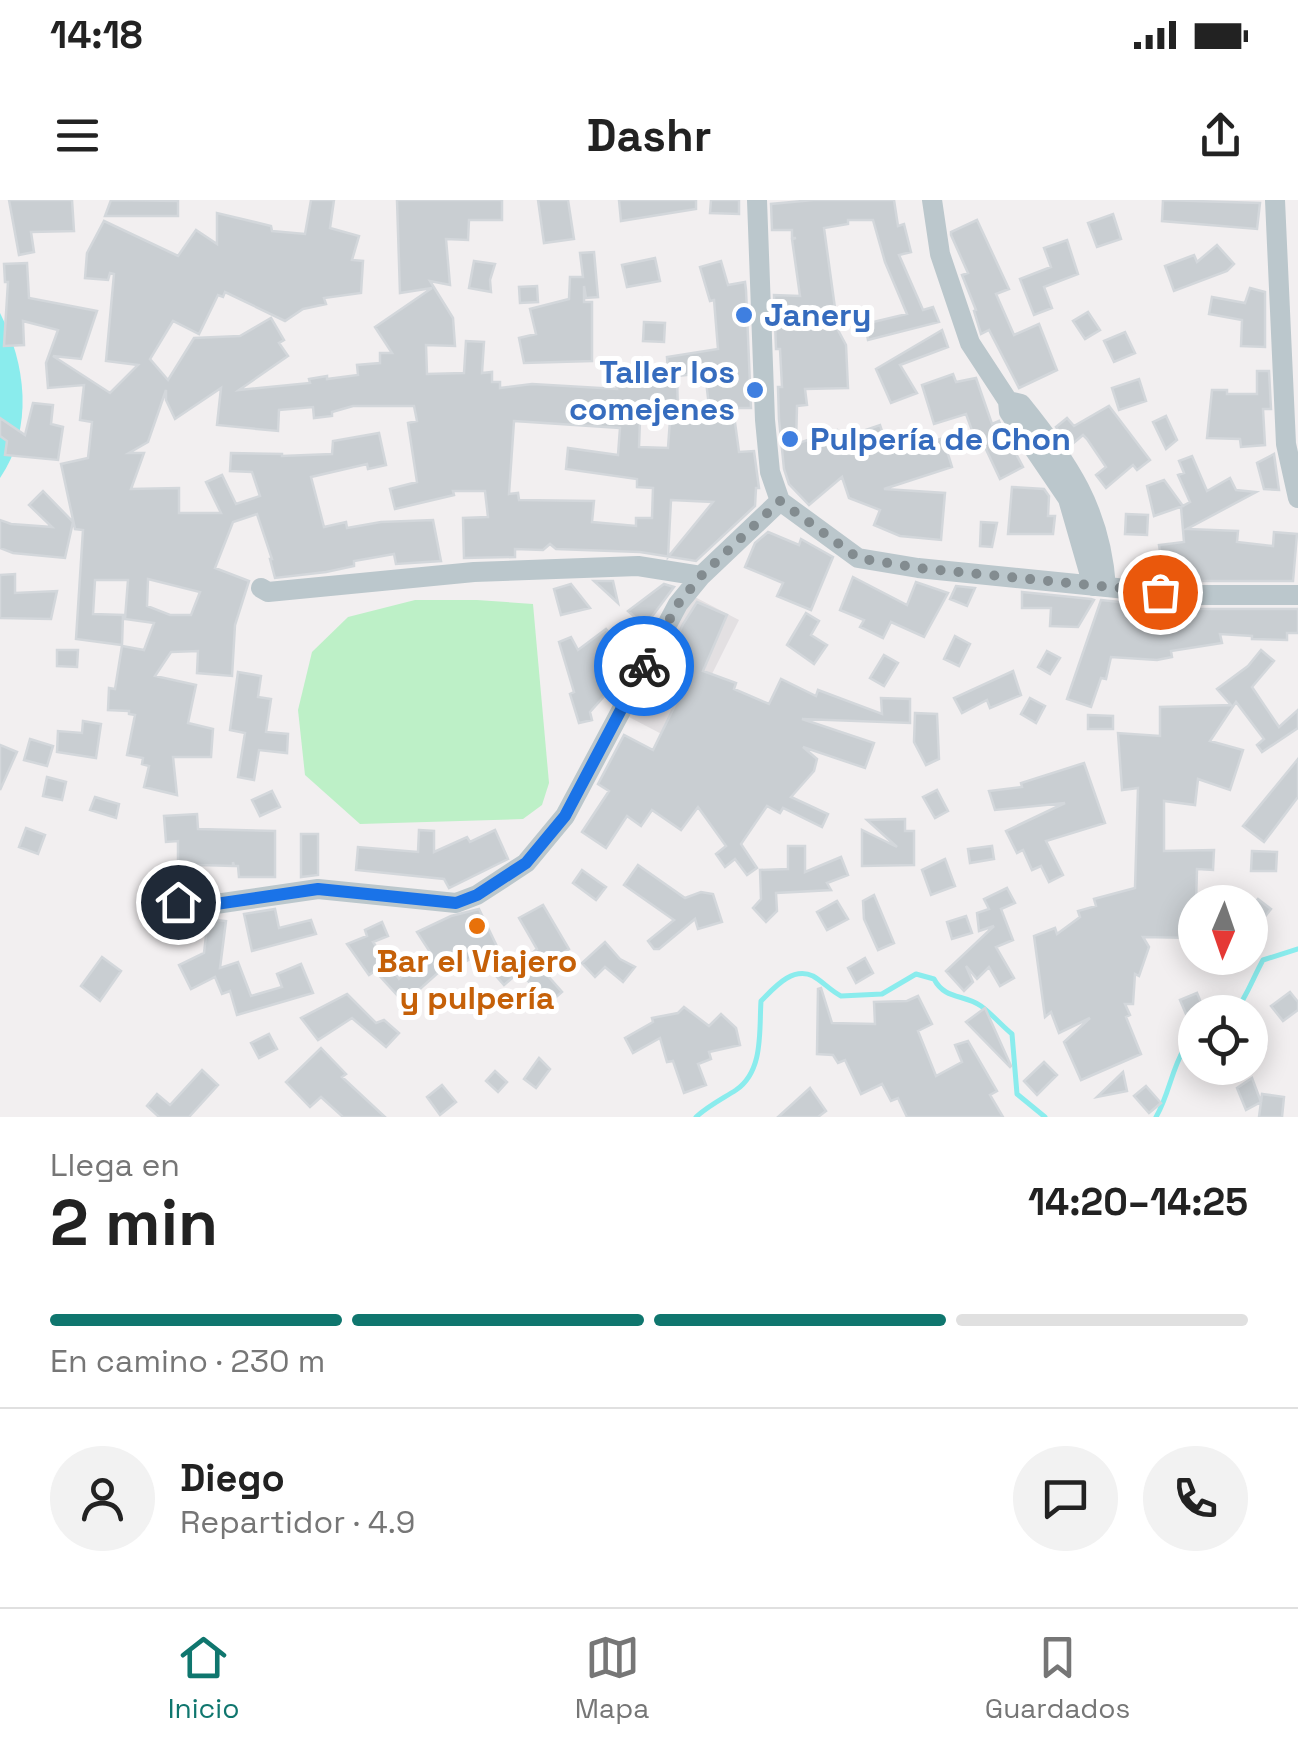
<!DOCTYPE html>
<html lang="es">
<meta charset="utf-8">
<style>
body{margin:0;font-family:"Space Grotesk",sans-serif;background:#f2f2f2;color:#222;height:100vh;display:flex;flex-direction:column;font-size:38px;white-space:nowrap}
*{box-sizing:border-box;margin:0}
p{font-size:32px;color:#767676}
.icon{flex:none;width:55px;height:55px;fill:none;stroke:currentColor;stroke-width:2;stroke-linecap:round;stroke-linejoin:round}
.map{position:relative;height:917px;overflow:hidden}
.drawer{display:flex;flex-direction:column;background:#fff;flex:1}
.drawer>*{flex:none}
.needle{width:65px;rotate:182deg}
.fabs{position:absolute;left:1178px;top:685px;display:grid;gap:20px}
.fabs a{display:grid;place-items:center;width:90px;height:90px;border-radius:50%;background:#fff;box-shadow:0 5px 25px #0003;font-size:50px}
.pin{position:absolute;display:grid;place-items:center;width:85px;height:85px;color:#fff;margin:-42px;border:5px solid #fff;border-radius:50%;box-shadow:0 2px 10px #0007}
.courier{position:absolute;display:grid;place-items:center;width:100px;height:100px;margin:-50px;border:8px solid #1a73e8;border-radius:50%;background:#fff;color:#222;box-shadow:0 2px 12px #0007}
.head em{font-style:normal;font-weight:700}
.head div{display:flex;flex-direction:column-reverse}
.head{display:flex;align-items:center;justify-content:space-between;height:170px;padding:0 50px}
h1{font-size:65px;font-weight:700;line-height:75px}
.bar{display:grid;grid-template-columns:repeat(4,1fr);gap:15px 10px;align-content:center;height:120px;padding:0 50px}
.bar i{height:12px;border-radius:8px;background:#e0e0e0}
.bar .selected{background:#0f766e}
.bar p{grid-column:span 4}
.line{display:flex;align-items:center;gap:25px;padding:0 50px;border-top:2px solid #e0e0e0}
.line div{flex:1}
.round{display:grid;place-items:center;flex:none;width:105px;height:105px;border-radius:52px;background:#f2f2f2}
.status{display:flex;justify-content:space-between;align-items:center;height:70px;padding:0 50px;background:#fff;direction:ltr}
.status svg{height:28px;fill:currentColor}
header{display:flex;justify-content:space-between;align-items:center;height:130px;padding:0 50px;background:#fff;font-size:45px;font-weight:700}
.tabs{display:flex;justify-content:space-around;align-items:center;height:140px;border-top:2px solid #e0e0e0;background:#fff;font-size:28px;color:#767676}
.tabs a{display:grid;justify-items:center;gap:5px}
.tabs .selected{color:#0f766e}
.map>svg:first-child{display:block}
</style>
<div class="status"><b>14:18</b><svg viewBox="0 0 49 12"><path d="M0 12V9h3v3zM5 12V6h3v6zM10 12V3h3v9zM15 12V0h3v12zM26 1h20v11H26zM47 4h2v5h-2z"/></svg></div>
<header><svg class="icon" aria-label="menu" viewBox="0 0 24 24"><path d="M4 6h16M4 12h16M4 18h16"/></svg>Dashr<svg class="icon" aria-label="share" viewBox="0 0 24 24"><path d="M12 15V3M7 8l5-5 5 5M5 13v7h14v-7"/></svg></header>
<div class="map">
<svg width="1298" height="917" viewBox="0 0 1298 917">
<rect width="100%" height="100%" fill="#f2eff0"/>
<path fill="#e3e0e2" d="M691 395 739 420 694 510 696 552 629 517Z"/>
<path fill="#bdf0c7" d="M415 400H477L533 404 549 583 542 605 523 619 360 624 305 575 298 510 312 452 348 417Z"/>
<path fill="#8aeced" d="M0 113C26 164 34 228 0 278Z"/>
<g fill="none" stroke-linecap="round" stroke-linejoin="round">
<path stroke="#8aeced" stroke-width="5" d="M1235 812C1247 796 1253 778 1263 760L1298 749
M696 917C708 906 722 899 736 890 764 871 759 830 761 801 774 788 792 766 813 776 822 781 831 791 841 796L882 794 916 774 934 779C945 800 964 794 981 806 992 814 1001 825 1012 834L1017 894 1045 917
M1156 917C1169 895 1171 871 1184 849L1195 846"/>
</g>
<path fill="#c9ced2" stroke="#d3d7db" stroke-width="2.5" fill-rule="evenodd" d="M9 0H72L74 31 31 32 34 52 19 55Z
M111 0 178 1V16H105Z
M311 0H334L330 28 359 36 352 60 363 61 361 93 324 98 326 104 303 109 285 121 225 92 223 97 218 95 199 134 173 121 150 159 168 180 194 138 240 136 271 118 284 140 279 143 288 156 239 190 310 183 309 179 327 176V179L358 175 357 165 380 163V153H392L375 127 432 88 400 93 397 0H502V20H469L468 40 446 39 450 85 430 81 453 118 455 146 426 145 427 174 464 173 466 141 484 142 482 173 492 172V182H500V188L532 184 617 189 616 183 668 174 667 157 718 149 714 100 710 101 700 67 721 61 728 85 745 82 746 90 751 208H733L739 252 754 251 759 288H756L755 306 696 361 640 352 556 349 550 344 543 350 515 349V357L464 358 463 318 488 317 485 291H453L454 295 395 309 390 289 417 282 408 223 417 221 414 206H353L332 212V216L314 218 313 207 279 210 278 231 217 225 221 188 175 219 166 200V190L148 242 129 253H144L131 289 179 288V313H221L206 282 222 275 236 304 260 296 252 272 230 271 231 253 282 254V256L332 254 333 241 379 233 386 265 368 269 367 264 311 277 324 327 346 322 347 328 381 322 433 320 441 361 396 364 394 354 354 361V366L326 372 275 378 270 359H272L257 314 233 322 215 368 249 381 235 425 232 476 197 473 198 451 171 452 155 476 196 485 188 523 213 529 211 557H173L177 595 144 587 149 566 142 564 143 558 127 555 135 515 129 514V511L108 510 109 488 115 489 122 446 144 450 154 423 125 419 128 380H95L93 414 123 415 122 445 76 439 83 330 75 329 61 264 88 258 92 222 80 220 84 185 48 188 46 163 58 130 23 121 24 145 4 146 8 82H5L4 64 27 63 29 98 97 111 81 159 53 156 110 193 138 165 106 161 114 74 110 73 108 80 85 78 87 53 104 21 178 56 196 30 217 44V13L271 26 272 31 305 34ZM705 173 710 214 678 213 677 176ZM640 220H670L668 248 639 247ZM514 221 620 228 618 255 568 248 566 269 637 279V287L653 288 652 318H636V326L592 322 594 301 519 300 518 293 509 294ZM671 300 713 302 668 357ZM148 379 200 392 191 415H170L147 406Z
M538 0H568L574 39 544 43Z
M619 0H696V9L621 21Z
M711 0H739V14L710 13Z
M813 0H894L898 26 904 24 911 52 899 55 923 110 933 107 939 122 868 140 865 124 907 114 885 62 873 20H848V24L824 28 838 130 846 145 848 188 805 189 807 205 797 206 796 244 837 230 838 234 855 227 857 233 880 225 887 246 894 243 898 253 943 238 952 267 884 289 945 293 941 340 900 336 874 325 880 310 849 298 842 277 809 305 789 284 784 269 779 219 778 187H782L780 149H776L774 95 800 96 792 39 796 38H792V30H772L771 4Z
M1163 0 1260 3 1257 29 1162 21Z
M1113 14 1121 39 1097 47 1088 23Z
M977 20 1009 89 996 94 1014 135 1039 124 1057 170 1019 188 989 130 981 134 974 111 976 110 962 75 968 73 951 35V32Z
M1067 40 1078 74 1044 87 1052 108 1034 115 1020 79 1051 67 1044 48Z
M1217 45 1234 64 1227 71 1174 91 1165 66 1194 55 1197 62Z
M594 52 598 97 586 98 584 86V102H592V161L524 163 519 138 536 134 530 109 569 99 570 77H583L580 53Z
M655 58 660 81 627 87 622 65Z
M474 61 495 64 490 80 491 92 469 88Z
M537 86 538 102 520 103 519 87Z
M1250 88 1265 92V147L1241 146 1242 120 1209 114 1212 97 1245 103Z
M1088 112 1100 130 1085 139 1073 121Z
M644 122 665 123 664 142 643 141Z
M942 130 948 147 900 165 917 193 891 203 876 169Z
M1125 132 1135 153 1114 162 1104 141Z
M1257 171H1269L1271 209H1263L1265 245 1241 247 1240 239 1207 238 1212 190H1227V194H1257Z
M953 174 956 182 976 178 992 224 999 221 1009 247 1012 246 1023 267 1000 279 984 245 978 247 966 214 934 224 922 185Z
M1139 179 1146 201 1119 210 1112 188Z
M33 203 53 205 51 224 63 227 58 260 5 255 7 241 0 236V218L25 235Z
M1109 206 1150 260 1137 270 1133 265 1106 288 1096 275 1106 267 1087 239 1083 235 1070 246 1056 227 1067 218 1074 226Z
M1166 216 1177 240 1166 249 1153 222Z
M1274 254 1279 290 1264 289 1257 263Z
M1192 256 1207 291 1230 278 1236 290 1256 292 1187 329 1238 331 1237 342 1273 346 1274 332 1297 334 1293 381H1188L1187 367 1163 370 1159 345 1184 342 1181 307 1190 302 1178 275 1184 273 1179 261Z
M1164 280 1183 306 1154 316 1147 286Z
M1012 287 1044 289 1049 296 1048 316H1055L1053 334H1008Z
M43 291 73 322 65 358 13 353 0 348V320L11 324 52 327 29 305Z
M1126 314 1148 315 1147 335 1125 334Z
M981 322 997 323 992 347 980 346Z
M768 332 799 345 801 339 833 357 811 410 777 396 783 383 745 367 755 343Z
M15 374V393L57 391 51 419 0 418V375Z
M853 377 907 405 916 382 948 393 924 437 891 422 883 438 860 427 864 420 840 410Z
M594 381H613L618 403Z
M571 384 590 408 561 415 554 389Z
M664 384 674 387 645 426 628 411Z
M956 386 975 388 967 406 950 399Z
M1022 392 1091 399 1094 400 1078 427 1050 426 1051 408H1022Z
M1101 400 1186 409H1298V433H1287V440L1252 439V436L1220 434 1222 443 1171 451 1172 457 1157 460 1111 457 1106 479 1101 478 1091 507 1067 499Z
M697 402 727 415 703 471 736 483 734 489 769 504 781 479 816 496 818 490 882 514 881 498 910 499V523L802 519 874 543 865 568 803 547 817 559 814 571 791 597 828 614 822 627 783 608 780 613 767 606 741 644 757 668 747 675 735 659 725 667 716 654 726 646 698 607 681 630 652 610 641 626 627 616 606 648 582 632 609 591 598 584 624 535 653 550 675 505 651 494 683 424Z
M806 413 819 421 811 435 827 445 814 464 787 445Z
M606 429 622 449 602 468 615 484 590 512 592 520 579 523 570 494 574 492 559 442 571 437 578 450Z
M955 436 970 444 959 466 944 459Z
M57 450H78L77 467 57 466Z
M1261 450 1274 461 1252 487 1279 527 1298 510V528L1262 552 1257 545 1264 539 1236 502 1210 541 1243 550 1230 590 1198 579 1195 605 1164 601V651L1214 650 1213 670 1197 669 1195 738 1143 737 1149 747 1139 776 1135 774 1133 804H1125L1130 815 1126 817 1141 854 1081 880 1064 842 1090 818 1059 833 1051 812 1045 817 1034 736 1055 728 1057 734 1080 717 1078 711 1096 706 1094 699 1135 688 1138 588 1122 590 1118 533 1160 536V507L1231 505 1217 489 1248 466Z
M1047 451 1060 458 1050 474 1038 467Z
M884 455 898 463 884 486 870 478Z
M1013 471 1021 495 990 508 987 500 962 513 954 498Z
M238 472 261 476 258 497 271 499 266 532 288 534 287 553 259 550 254 580 238 577 245 533 230 530Z
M1030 498 1045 506 1036 523 1021 514Z
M915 513 937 514 939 559 926 565 914 542Z
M1088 515 1113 516V529H1088Z
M83 521 101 524 96 558 57 552 58 531 82 533Z
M30 539 53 546 47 566 24 560Z
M0 545 17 552 0 590Z
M1298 559V597L1264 642 1243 626Z
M1084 563 1105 623 1046 641 1063 675 1049 682 1041 666 1032 670 1023 650 1017 653 1006 631 1065 603 995 610 989 591 1022 587 1021 583Z
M47 577 66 582 62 600 43 596Z
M937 590 948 611 935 618 923 597Z
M272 591 280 607 260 616 252 600Z
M95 597 119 604 116 618 90 610Z
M197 614 198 629 275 631V677H239L238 666H234L233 662V666L199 665V683H178V641L166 642 164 616Z
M905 619V631H914V665L862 666V630L897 647 867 620Z
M26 628 45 635 38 654 19 647Z
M419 630 434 631V652L467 637 470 642 495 630 508 659 449 688 444 679 356 670 358 647 418 652Z
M301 634H318V675L301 677Z
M788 646H805V672L841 657 848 675 827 683 831 690 776 693 777 711 766 722 753 708 761 699 760 670 788 669Z
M992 646 994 659 970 663 968 649Z
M1252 651 1277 652 1276 671H1251Z
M945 659 955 686 931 695 922 670Z
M638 665 685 698 701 692 713 694 722 722 698 729 695 719 659 749H654L648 741 674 720 624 685Z
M582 670 606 687 596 700 573 683Z
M1007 688 1015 703 1001 709 1013 740 996 747 1014 778 1000 786 989 767 977 779 966 766 973 782 964 791 946 771 994 726 979 731 977 713 989 709 984 699Z
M874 695 894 743 878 750 864 719 863 701Z
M1258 699 1271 709 1259 724 1250 716V709Z
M837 701 848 719 827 730 817 712Z
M543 705 569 749 540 767 562 792 548 804 516 767 537 749 519 718Z
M275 709 279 728 311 720 316 734 252 751 244 714Z
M479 709 504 761 507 758 519 772 504 785 489 768 484 772 472 758 454 768 449 763 412 796 415 801 408 807 375 771 369 775 347 744 367 736 365 730 382 722 388 736 373 742 399 779 430 752 417 732 451 716Z
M966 716 972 733 952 739 947 722Z
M208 719 226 721 220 768 238 762 251 796 282 787 277 774 301 764 313 793 237 815 230 791 222 794 215 777 191 789 179 765 204 753Z
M605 742 620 759 635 767 623 782 605 767 595 777 582 763Z
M102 757 121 771 100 801 81 786Z
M865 758 873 773 856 783 848 768Z
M821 788 832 823 875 824 874 802 907 801 918 796 932 824 918 831 936 876 962 862 955 845 968 841 997 891 990 895 1003 917H907L898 898 891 901 882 884 861 894 845 860 838 863 833 855 817 854 818 789Z
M1290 792 1298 802V810L1283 821 1271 806Z
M1197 793 1203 807 1186 814 1180 800Z
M347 794 376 823 384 820 399 833 386 847 352 818 318 840 301 818Z
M684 807 709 826 721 814 736 828 740 845 709 852 711 859 698 864 706 885 684 893 673 861 667 862 660 838 633 853 625 838 653 822 652 818 678 813Z
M985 808 1011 866 1010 867 966 822Z
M1250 823 1266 846 1250 858Z
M269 834 277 849 259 858 251 843Z
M321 848 346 874 342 877 385 917H343L321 897 310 907 286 882Z
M539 858 550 869 536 888 524 879Z
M1044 862 1057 875 1037 895 1024 881Z
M202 870 218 885 189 917H159L147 906 157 894 170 905Z
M495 871 507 882 498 892 486 881Z
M1123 872 1127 891 1097 897Z
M1252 878 1261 902 1262 894 1284 897 1282 917H1259L1261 902 1246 910 1237 888Z
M442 885 456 902 440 915 427 897Z
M1146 886 1161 903 1149 913 1134 896Z
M810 888 826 911 818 917H778Z"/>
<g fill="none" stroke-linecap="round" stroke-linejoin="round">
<path stroke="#bbc7cc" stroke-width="20" d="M757 0 765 220 770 272 780 301 858 358 918 368 1186 395H1298
M932 0 940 54 970 143 1008 201 1009 212 1068 299 1093 386
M1275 0 1286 244 1298 298
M1008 201 1021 204C1068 262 1101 310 1106 387
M261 388 268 392 474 372 638 366 701 376
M154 698 202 706 318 689 456 703 477 695 526 663 565 616 678 404 701 376 780 301"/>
</g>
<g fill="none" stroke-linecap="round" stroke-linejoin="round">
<path stroke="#838c90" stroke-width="10" stroke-dasharray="0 18" d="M644 466 678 404 701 376 780 301 858 358 918 368 1160 392"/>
<path stroke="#1a73e8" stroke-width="12" d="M178 702 202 706 318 689 456 703 477 695 526 663 565 616 644 466"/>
</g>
<g fill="#3f7fe0" stroke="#fff" stroke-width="4">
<circle cx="744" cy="115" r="10"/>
<circle cx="755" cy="190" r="10"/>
<circle cx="790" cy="239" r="10"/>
</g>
<circle fill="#e8710a" stroke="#fff" stroke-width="4" cx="477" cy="726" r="10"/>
<g text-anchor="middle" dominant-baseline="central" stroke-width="10" stroke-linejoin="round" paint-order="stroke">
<g font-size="32" font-weight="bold" fill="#366cbe" stroke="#fff" text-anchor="start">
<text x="764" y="115">Janery</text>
<text x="735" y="172" text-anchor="end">Taller los<tspan x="735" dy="37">comejenes</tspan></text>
<text x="810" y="239">Pulpería de Chon</text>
</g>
<g font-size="32" font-weight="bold" fill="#c56008" stroke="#fff">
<text x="477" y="761">Bar el Viajero<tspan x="477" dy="37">y pulpería</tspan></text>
</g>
</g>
</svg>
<div class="fabs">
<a><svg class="needle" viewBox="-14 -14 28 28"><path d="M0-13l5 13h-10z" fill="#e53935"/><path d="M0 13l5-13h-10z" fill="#767676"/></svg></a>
<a><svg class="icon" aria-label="locate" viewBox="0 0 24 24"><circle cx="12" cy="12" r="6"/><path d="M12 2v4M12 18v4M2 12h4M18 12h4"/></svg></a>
</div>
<div class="pin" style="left:1160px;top:392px;background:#ea580c"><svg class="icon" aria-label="bag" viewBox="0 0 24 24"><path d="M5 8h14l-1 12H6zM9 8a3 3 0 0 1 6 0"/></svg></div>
<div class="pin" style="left:178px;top:702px;background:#1f2937"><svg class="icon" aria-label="home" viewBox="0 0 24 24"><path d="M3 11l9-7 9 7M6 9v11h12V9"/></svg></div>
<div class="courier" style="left:644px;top:466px"><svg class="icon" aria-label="bike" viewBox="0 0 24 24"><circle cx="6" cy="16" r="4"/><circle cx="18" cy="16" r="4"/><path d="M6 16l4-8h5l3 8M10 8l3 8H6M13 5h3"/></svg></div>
</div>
<section class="drawer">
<div class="head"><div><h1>2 min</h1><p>Llega en</p></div><em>14:20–14:25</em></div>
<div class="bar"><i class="selected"></i><i class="selected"></i><i class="selected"></i><i></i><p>En camino · 230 m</p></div>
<div class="line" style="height:180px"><a class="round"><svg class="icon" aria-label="person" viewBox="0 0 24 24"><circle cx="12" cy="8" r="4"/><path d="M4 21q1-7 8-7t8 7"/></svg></a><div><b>Diego</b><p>Repartidor · 4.9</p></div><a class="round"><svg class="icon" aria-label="chat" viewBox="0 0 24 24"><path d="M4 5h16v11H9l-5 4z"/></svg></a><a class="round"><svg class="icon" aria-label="phone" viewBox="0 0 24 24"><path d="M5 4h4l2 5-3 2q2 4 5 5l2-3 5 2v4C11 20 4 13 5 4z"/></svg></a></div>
</section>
<nav class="tabs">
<a class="selected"><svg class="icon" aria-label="home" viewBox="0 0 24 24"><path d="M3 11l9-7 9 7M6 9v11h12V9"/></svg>Inicio</a>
<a><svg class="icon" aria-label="map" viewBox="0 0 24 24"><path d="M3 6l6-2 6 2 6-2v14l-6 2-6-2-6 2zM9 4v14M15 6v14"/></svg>Mapa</a>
<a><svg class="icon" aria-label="saved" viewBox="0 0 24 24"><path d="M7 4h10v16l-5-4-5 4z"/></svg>Guardados</a>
</nav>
